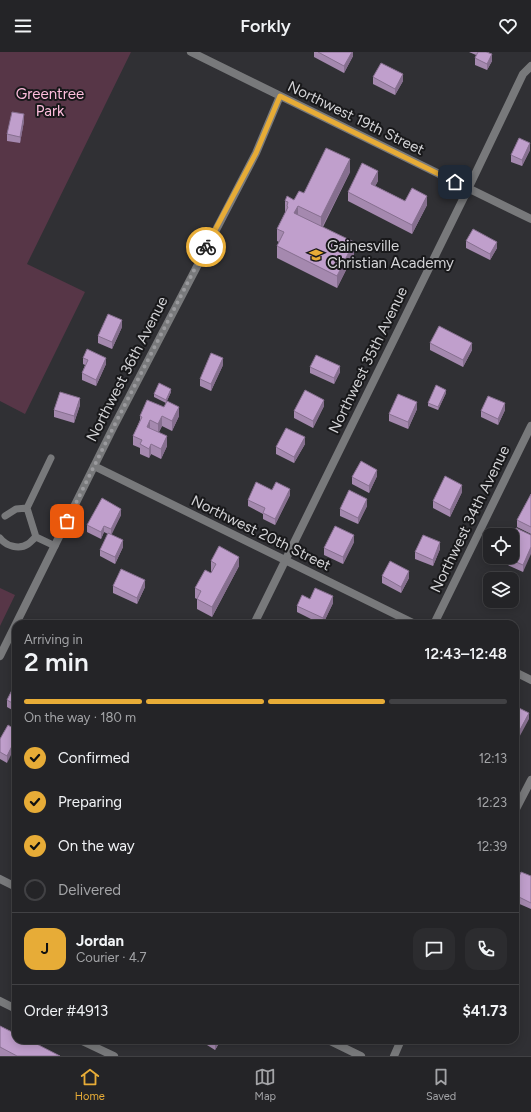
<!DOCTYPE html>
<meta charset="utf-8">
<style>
body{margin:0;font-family:Figtree,sans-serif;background:#2c2c2f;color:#f1f3f6;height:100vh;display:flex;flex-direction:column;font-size:15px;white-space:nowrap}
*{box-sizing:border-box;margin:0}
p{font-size:13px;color:#a3a4a7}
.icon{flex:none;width:22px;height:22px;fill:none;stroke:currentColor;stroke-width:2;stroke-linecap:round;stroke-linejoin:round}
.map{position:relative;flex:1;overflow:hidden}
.drawer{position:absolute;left:12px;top:568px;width:507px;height:424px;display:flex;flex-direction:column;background:#242427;border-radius:12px;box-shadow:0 2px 10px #0003,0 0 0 1px #414144}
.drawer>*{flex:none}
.buttons{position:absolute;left:483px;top:476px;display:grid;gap:8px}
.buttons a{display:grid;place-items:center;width:36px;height:36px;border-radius:8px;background:#242427;box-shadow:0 2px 10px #0003,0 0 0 1px #414144;font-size:20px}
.pin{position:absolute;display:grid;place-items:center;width:34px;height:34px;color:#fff;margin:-17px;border-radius:8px;box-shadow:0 2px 6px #0006}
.courier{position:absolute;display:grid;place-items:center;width:40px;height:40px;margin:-20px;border:3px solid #e7ac37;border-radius:50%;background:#fff;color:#222;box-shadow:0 1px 5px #0007}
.overview em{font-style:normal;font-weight:600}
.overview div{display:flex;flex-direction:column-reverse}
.overview{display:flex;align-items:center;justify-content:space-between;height:68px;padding:0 12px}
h1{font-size:26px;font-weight:600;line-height:30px}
.bar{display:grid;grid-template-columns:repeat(4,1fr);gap:6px 4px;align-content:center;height:48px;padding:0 12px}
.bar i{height:5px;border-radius:3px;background:#414144}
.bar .selected{background:#e7ac37}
.bar p{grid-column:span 4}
.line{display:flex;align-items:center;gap:10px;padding:0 12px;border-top:1px solid #414144}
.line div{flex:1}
.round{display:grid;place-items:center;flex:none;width:42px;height:42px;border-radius:12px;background:#2c2c2f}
ol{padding:0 12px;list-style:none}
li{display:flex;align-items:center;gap:12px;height:44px}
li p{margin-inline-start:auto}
li .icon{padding:4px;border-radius:50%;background:#e7ac37;color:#111;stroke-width:4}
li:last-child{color:#a3a4a7}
li i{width:22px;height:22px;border:2px solid #414144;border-radius:50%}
header{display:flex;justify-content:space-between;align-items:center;height:52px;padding:0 12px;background:#242427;font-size:18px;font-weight:600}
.menu{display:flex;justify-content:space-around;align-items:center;height:56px;border-top:1px solid #414144;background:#242427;font-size:11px;color:#a3a4a7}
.menu a{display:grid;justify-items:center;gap:2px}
.menu .selected{color:#e7ac37}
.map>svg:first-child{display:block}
</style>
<header><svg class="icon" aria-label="menu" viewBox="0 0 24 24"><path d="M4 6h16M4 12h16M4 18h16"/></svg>Forkly<svg class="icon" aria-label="heart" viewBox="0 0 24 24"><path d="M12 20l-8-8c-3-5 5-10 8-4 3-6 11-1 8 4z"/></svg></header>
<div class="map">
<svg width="531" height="1004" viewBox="0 0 531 1004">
<rect width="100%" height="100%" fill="#303034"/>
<path fill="#573647" d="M0 0H131L27 212 85 240 25 362 0 349Z
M0 536 15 543 0 574Z"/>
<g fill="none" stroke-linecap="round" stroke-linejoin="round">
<path stroke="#78797b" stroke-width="7" d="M51 406 27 456 36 485 55 494
M5 464 16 457 27 456
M0 486C6 494 19 498 28 492 31 490 33 487 36 485"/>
<path stroke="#78797b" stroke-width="8" d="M191 0 531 167
M94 414 415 572
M254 572 468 137 523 22 531 14
M434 572 531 374
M0 604 114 374 256 101 280 44
M515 620 531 628
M515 759 531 728
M0 827 16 835
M0 949 16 957
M80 988 114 1004
M328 988 361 1004
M394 1004 401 988"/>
</g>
<path fill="#a589af" d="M314 0H353V4L344 21 314 5Z
M469 0H489L488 1 492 9 487 18 475 13V6L476 3Z
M373 25 403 29 395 43 373 32Z
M24 69 20 91 7 89V82Z
M530 98 522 114 511 110V103Z
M350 120 323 175 354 202 337 236 277 206V194L279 190 277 189V177L285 161V149L294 148 304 141Z
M378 129 375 134 405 149 427 153 412 182 348 149V140Z
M466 189 497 196 490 208 466 196Z
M122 275 112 297 98 291V284Z
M430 291 472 298 463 315 430 298Z
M83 306 106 312 96 334 82 328V321L85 313 83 312Z
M223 313 211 339 200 334V327Z
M310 315 340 320 334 332 310 321Z
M171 340 166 351 154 345V342Z
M446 341 438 358 428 354V351Z
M80 353 74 371 54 365V358Z
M324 354 313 376 294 366V359Z
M417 357 408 377 389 369V362Z
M505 358 498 373 481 365V359Z
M140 364H179L172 379 162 374 159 380 167 394 161 407 151 402 149 406 140 402V396L133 393V384L140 368Z
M305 392 294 411 276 402V395Z
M377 424 369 441 352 432V425Z
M272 438 290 443 275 473 263 467V462L248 454V448Z
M462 440 450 465 433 456V449Z
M531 442V482L517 475V468Z
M367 454 358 472 340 464V457Z
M121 463 111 482 123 495 115 512 100 504V498L108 482 104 480 101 487 87 480V473Z
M531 483 523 520 499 509V505H512L513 484Z
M354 490 343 512 324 503V496Z
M440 497 433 514 415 507V500Z
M211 509 239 514 212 565 197 557V547L195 546V536L211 521 212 519H211Z
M382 524 409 526 401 541 382 531Z
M113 534 145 535 137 552 113 541Z
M310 547 333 551 323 572H321L297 560V554Z
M16 630V660L7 655V648Z
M8 673 7 711 0 707V687Z
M531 824V857L515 850V834Z
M0 974 60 1004H0Z
M199 988H221L215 998Z"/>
<path fill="#866f8f" d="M352 0H353V4L344 21V14Z
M492 2V9L487 18V12Z
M403 22V29L395 43V37Z
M24 62V69L20 91V85Z
M530 91V98L522 114V108Z
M350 107V120L321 177V165Z
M378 119V129L371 142V132Z
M427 144V153L412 182V173Z
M298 154V166L294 161Z
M354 190V202L337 236V224Z
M497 190V196L490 208V202Z
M122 268V275L112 297V290Z
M472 291V298L463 315V308Z
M106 306V312L96 334V328Z
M223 306V313L211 339V332Z
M340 314V320L334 332V326Z
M171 337V340L166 351V348Z
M446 338V341L438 358V355Z
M80 346V353L74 371V364Z
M324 348V354L313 376V369Z
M417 350V357L408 377V370Z
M505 351V358L498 373V367Z
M179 355V364L172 379V369Z
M162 364V374L158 382V372Z
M150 368V378L147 375Z
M167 384V394L161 407V397Z
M305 385V392L294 411V405Z
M151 392V402L149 406V397Z
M377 418V424L369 441V434Z
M462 433V440L450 465V458Z
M290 437V443L275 473V467Z
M367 447V454L358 472V466Z
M121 457V463L111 484V477Z
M104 474V480L101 487V480Z
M354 483V490L343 512V505Z
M123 488V495L115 512V505Z
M440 490V497L433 514V508Z
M531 495V502L523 520V513Z
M239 505V514L212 565V555Z
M409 519V526L401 541V535Z
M145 528V535L137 552V546Z
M333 544V551L323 572V566Z
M529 661V667L515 693V687Z
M16 686V693L7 711V704Z
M217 988H221L215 998V991Z"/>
<path fill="#c09fcc" stroke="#866f8f" d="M318 0H352L344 14Z
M478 0H486L492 2 487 12 475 6Z
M381 11 403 22 395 37 373 25Z
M12 60 24 62 20 85 7 82Z
M519 86 530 91 522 108 511 103Z
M326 96 350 107 321 165 298 154 294 161 354 190 337 224 277 194 284 180 277 177 288 155 287 154 288 150 285 149 287 144 294 148 299 139 304 141Z
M362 111 378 119 371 132 405 149 412 136 427 144 412 173 348 140Z
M473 177 497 190 490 202 466 189Z
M108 262 122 268 112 290 98 284Z
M439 274 472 291 463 308 430 291Z
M87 297 106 306 96 328 82 321 88 308 83 306Z
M211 301 223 306 211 332 200 327Z
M316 303 340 314 334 326 310 315Z
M159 331 171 337 166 348 154 342Z
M436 333 446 338 438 355 428 351Z
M305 338 324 348 313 369 294 359Z
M60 340 80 346 74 364 54 358Z
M398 342 417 350 408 370 389 362Z
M488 344 505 351 498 367 481 359Z
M147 348 164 355 167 349 179 355 172 369 162 364 158 372 150 368 147 375 167 384 161 397 151 392 149 397 140 392 142 388 133 384 142 365 140 364Z
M286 376 305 385 294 405 276 395Z
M361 409 377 418 369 434 352 425Z
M445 424 462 433 450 458 433 449Z
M256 430 272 438 276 430 290 437 275 467 263 461 265 456 248 448Z
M349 438 367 447 358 466 340 457Z
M531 442V475L517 468Z
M102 446 121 457 111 477 104 474 101 480 87 473Z
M335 474 354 483 343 505 324 496Z
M516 476 531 483V495L523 513 505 505H512V484H513Z
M108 481 123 488 115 505 100 498Z
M423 483 440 490 433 508 415 500Z
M219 494 239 505 212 555 197 547 201 539 195 536 205 518 211 521 216 512 211 509Z
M390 509 409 519 401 535 382 524Z
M121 517 145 528 137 546 113 534Z
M315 536 333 544 323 566 297 554 302 543 310 547Z
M369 568 378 572H367Z
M16 630V653L7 648Z
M517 655 529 661 515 687V659Z
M8 673 16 678V686L7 704 0 700V687Z
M521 820 531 824V851L515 843V834Z
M0 974 16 982V988H29L60 1004H17L0 995Z
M210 988H217L215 991Z"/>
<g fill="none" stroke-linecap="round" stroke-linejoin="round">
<path stroke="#9a9a9d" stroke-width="4" stroke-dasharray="0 7.2" d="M67 469 114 374 206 195"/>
<path stroke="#e7ac37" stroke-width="5" d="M206 195 256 101 280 44 455 130"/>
</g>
<defs>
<g id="school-bare" transform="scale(1.08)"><path d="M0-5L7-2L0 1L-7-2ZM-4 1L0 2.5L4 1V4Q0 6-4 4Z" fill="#e7ac37" stroke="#18181a" stroke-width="2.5" paint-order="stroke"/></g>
</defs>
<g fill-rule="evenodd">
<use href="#school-bare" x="316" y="203"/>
</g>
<g text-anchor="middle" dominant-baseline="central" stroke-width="4" stroke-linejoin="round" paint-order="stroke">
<g font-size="15" fill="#fdbddc" stroke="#18181a">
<text x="50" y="42">Greentree<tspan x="50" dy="17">Park</tspan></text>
</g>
<g font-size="15" fill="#d3d3d6" stroke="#18181a">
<text transform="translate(356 66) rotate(26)">Northwest 19th Street</text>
<text transform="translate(368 308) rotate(-64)">Northwest 35th Avenue</text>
<text transform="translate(127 317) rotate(-63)">Northwest 36th Avenue</text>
<text transform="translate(470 467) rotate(-64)">Northwest 34th Avenue</text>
<text transform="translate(261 481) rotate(26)">Northwest 20th Street</text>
</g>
<g font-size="15" fill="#d3d3d6" stroke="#18181a" text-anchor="start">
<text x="327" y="194">Gainesville<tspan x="327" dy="17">Christian Academy</tspan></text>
</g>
</g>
</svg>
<div class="buttons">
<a><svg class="icon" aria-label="locate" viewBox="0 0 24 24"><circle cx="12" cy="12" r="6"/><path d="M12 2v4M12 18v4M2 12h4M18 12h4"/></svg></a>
<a><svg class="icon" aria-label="layers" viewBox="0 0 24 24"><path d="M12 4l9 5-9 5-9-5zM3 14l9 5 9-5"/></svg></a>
</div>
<div class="pin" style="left:67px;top:469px;background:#ea580c"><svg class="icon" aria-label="bag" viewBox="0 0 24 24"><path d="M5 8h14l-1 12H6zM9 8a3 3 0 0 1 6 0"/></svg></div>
<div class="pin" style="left:455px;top:130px;background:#1f2937"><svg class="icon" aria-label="home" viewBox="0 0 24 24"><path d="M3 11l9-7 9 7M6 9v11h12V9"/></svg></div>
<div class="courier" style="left:206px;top:195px"><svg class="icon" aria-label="bike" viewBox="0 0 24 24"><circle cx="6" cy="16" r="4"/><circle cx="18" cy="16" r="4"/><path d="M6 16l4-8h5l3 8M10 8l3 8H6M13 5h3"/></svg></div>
<section class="drawer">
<div class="overview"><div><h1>2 min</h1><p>Arriving in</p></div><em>12:43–12:48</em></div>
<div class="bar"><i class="selected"></i><i class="selected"></i><i class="selected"></i><i></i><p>On the way · 180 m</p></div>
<ol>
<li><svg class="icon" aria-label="check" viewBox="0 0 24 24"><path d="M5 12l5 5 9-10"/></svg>Confirmed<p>12:13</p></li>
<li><svg class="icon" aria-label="check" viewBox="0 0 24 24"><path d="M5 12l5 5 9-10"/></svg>Preparing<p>12:23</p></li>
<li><svg class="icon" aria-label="check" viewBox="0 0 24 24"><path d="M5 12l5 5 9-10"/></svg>On the way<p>12:39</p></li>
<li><i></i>Delivered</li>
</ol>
<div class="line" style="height:72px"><b class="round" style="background:#e7ac37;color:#111">J</b><div><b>Jordan</b><p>Courier · 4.7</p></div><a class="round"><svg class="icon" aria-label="chat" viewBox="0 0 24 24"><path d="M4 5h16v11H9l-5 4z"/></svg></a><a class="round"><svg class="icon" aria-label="phone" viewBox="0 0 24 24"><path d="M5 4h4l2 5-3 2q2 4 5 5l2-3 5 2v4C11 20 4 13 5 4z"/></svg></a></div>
<div class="line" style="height:52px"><div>Order #4913</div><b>$41.73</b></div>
</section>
</div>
<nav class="menu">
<a class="selected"><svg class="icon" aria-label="home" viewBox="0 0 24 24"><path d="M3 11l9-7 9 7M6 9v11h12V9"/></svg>Home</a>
<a><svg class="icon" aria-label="map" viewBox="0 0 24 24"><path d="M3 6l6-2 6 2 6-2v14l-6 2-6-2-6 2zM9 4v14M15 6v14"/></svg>Map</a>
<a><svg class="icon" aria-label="saved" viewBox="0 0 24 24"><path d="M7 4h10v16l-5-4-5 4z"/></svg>Saved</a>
</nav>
